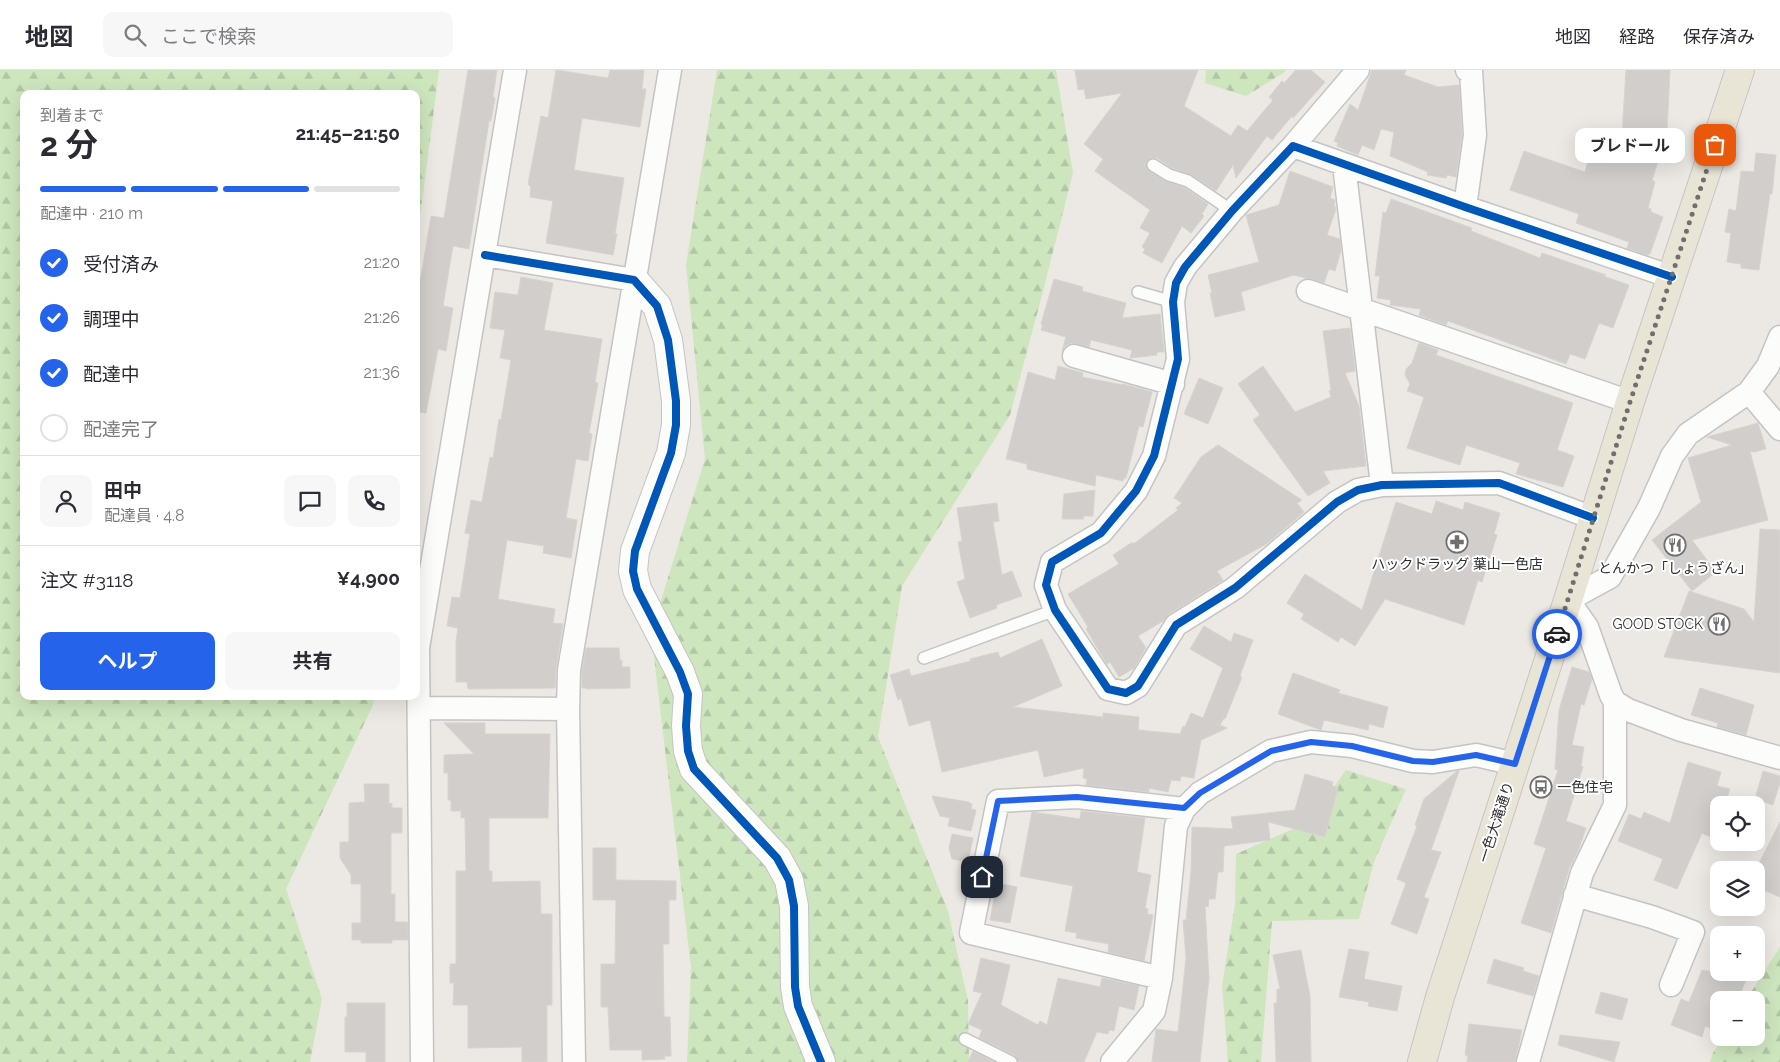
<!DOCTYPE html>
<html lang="ja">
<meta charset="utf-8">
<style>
body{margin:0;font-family:Raleway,"Noto Sans JP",sans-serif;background:#f7f7f7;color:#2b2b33;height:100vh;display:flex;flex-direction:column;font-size:19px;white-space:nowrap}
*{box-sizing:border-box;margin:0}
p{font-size:16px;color:#7c7c81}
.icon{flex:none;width:28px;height:28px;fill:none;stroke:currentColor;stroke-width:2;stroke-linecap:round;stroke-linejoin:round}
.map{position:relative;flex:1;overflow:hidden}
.panel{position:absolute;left:20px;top:20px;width:400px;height:610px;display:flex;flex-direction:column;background:#fff;border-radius:10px;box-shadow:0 5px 20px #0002}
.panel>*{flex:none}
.controls{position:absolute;left:1710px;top:726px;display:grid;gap:10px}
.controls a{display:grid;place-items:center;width:55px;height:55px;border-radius:10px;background:#fff;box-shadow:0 5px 20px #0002;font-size:25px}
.pin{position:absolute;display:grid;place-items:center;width:42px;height:42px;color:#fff;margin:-21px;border-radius:10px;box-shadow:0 2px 8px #0006}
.courier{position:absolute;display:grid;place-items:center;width:50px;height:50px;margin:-25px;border:4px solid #2563eb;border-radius:50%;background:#fff;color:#222;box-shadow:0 1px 6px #0007}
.bubble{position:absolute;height:35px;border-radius:10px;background:#fff;box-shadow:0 5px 20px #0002;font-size:16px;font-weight:700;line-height:35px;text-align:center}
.head em{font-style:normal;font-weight:700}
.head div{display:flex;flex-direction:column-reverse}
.head{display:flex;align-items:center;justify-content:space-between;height:85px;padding:0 20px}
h1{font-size:32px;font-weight:700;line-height:38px}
.bar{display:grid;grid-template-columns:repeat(4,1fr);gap:8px 5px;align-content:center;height:60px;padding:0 20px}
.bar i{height:6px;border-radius:4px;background:#e1e1e2}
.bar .active{background:#2563eb}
.bar p{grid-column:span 4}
.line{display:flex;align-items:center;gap:12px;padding:0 20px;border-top:1px solid #e1e1e2}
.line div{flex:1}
.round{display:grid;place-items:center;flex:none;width:52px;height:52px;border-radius:10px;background:#f7f7f7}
ol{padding:0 20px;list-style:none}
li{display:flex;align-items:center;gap:15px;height:55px}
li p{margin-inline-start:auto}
li .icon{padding:5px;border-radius:50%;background:#2563eb;color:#fff;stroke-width:4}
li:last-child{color:#7c7c81}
li i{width:28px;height:28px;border:2px solid #e1e1e2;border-radius:50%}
.primary-button{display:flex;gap:10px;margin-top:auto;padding:10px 20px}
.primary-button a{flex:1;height:58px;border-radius:10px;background:#2563eb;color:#fff;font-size:20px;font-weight:700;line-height:58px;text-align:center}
.primary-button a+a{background:#f7f7f7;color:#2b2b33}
header{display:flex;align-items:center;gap:30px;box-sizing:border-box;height:70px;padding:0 25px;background:#fff;border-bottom:1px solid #e1e1e2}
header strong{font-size:24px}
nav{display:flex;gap:28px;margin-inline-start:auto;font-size:18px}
.search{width:350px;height:45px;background:#f7f7f7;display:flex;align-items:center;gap:12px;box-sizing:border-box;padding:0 18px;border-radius:10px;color:#7c7c81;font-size:19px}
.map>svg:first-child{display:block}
</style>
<header>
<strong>地図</strong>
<div class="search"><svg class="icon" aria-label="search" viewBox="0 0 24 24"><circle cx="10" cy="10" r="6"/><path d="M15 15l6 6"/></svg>ここで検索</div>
<nav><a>地図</a><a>経路</a><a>保存済み</a></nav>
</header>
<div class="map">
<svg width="1780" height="992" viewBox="0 0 1780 992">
<defs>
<pattern id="forest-firs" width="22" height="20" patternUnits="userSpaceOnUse" patternTransform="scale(1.25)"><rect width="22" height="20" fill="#cee6be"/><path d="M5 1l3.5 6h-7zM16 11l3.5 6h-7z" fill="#b1c6a4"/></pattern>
</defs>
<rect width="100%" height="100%" fill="#ece8e4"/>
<path fill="url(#forest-firs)" d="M0 0H439L421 140 416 150V24H24V626H375L373 635 286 819 322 929 310 992H0Z
M717 0H1056L1073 103 1041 229 1010 345 902 516 878 667 948 841 968 931 969 992H687L691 898 651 562 705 389 686 195Z
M1206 0H1285V2L1246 26 1205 13Z
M1346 700 1406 719 1374 792 1359 849 1272 851 1261 992H1228L1222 916 1235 834 1236 784 1309 752Z
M1780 877V992H1710L1713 983 1723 968H1756V930H1746Z"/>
<path fill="#d1cecb" stroke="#d7d4d0" d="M468 0H497L493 27 495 28 491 51H489L469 179 453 176 443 236 453 238 446 281 438 279 426 343 416 342V206L421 207 431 146 444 148Z
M556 0 608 8 610 0H644L642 19H646L640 57 582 48 574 100 624 108 615 164H617L613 185 546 173 553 131 530 127 531 117 528 114 541 46 548 48Z
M1075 0H1198L1184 36 1231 66 1238 55 1247 61 1273 30 1269 27 1282 11 1284 13 1296 0H1311L1325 12 1293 48 1292 46 1272 70 1267 66 1236 108 1233 95 1216 121 1192 105 1172 98 1157 88H1150L1147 91 1146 95 1149 101 1165 111 1185 118 1208 134 1202 144 1204 146 1191 163 1182 156 1162 193 1143 183 1145 179 1142 177 1150 163 1140 158 1150 140 1095 101 1103 89 1084 74 1122 23 1086 29 1084 19 1078 20Z
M1372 0H1406L1404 5 1438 17 1459 15 1462 64 1456 107 1447 105 1446 108 1427 105 1428 102 1390 86 1394 62 1381 59 1374 80 1362 75 1358 85 1337 76 1338 73 1334 71 1350 34 1358 40Z
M1626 0H1670L1667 62 1662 61 1661 82 1652 110 1655 112 1648 138 1651 139V142L1663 147 1650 184 1647 185 1627 178 1629 172 1576 153 1579 144 1510 120 1524 81 1585 102 1588 91 1622 89 1623 48Z
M1756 83 1776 85 1772 124H1770L1759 200 1741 198V194L1727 192 1731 163 1725 162 1729 139 1736 141 1741 101 1754 102Z
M1290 101 1333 117 1330 128 1335 130 1334 135 1336 139 1327 165 1340 169 1341 181 1335 201 1329 199 1324 213 1294 205 1241 222 1245 240 1215 247 1210 223H1212L1208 205 1259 192 1246 145 1279 135Z
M1391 129 1472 158 1471 161 1540 188 1542 183 1606 205 1603 206 1629 215 1613 258 1599 253 1585 289 1570 284 1566 294 1448 251 1446 255 1419 245 1421 239 1390 235 1391 230 1377 228 1380 206H1375L1383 142 1386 143Z
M521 207 553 213 544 260 602 269 595 312 598 313 589 363 592 364 588 391 576 389 566 448 577 450 571 488 543 483 544 476 507 470 498 529 555 539 553 553 563 554 556 598 555 618 468 619 467 612H456V571L458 558 447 556 452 527 460 528 470 464 465 463 471 430 482 432 490 387 493 388 499 349 501 350 511 290 500 288 505 260 490 258 495 222 518 225Z
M1054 209 1083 217 1082 221 1126 233 1122 248 1160 244 1164 282H1157V285L1130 288 1132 280 1091 270 1089 277 1071 273 1065 276 1062 281 1066 267 1041 260 1043 255 1041 254Z
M1350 258 1355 301 1345 303 1359 336 1366 396 1323 401 1330 413 1308 426 1253 350 1260 345 1238 314 1263 296 1295 342 1331 327 1329 321 1331 320 1323 261Z
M1419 273 1438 280 1436 285 1573 333 1557 380 1574 386 1563 417 1516 404 1520 393 1466 375 1460 395 1407 378 1424 327 1407 321 1410 314 1405 305 1406 299 1412 293Z
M1058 296 1083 303 1082 307 1123 315V314L1152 322 1143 357 1139 356 1126 408H1124L1123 411 1096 405 1095 416 1027 399V394L1006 389 1028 302 1055 310Z
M1199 308 1223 318 1208 354 1184 344Z
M1758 353 1766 379 1754 382 1750 381 1768 450 1692 470 1716 502 1692 521 1652 470 1701 432 1688 388 1732 375 1707 367Z
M1218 375 1302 430 1297 433 1304 442 1268 473 1217 501 1223 510 1169 544 1163 551 1138 566 1146 578 1134 598 1119 607 1110 592 1107 594 1102 586 1086 559 1088 557 1068 524 1119 494 1113 485 1131 473H1135L1178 440 1176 438 1182 433 1174 428 1201 387Z
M1095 420 1093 446H1083L1084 449H1062L1064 424Z
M1436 431 1463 440 1465 432 1500 443 1494 464 1497 465 1482 512 1478 510 1464 555 1385 529 1355 576 1341 567 1338 572 1301 549 1304 544 1287 533 1305 504 1362 540 1396 432 1432 444Z
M997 433 999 451 993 452 1002 505 1012 501 1022 526 996 535 997 538 970 548 957 512 965 509 958 472 962 471 957 438Z
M1760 459 1780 460V603L1664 587 1689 521 1744 539 1754 552Z
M1204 556 1231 572 1234 563 1253 570 1240 606 1242 607 1225 649 1224 648 1220 655 1227 658 1201 670 1194 708 1181 706 1180 711 1171 710 1168 722 1149 718V722L1086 715 1087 709 1083 708 1084 698 1044 707 1038 680 942 702 930 650 909 656 901 628 898 630 890 605 909 599 911 606 971 591 970 589 998 582 1000 588 1042 569 1062 616 1013 637 1103 647V643L1139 647 1138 660 1180 664 1183 656 1185 657 1191 643 1203 648 1223 598 1190 579Z
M586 578H619L620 591 622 590V597H630V618L586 619V618H582V601Z
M1572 597 1589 602 1592 609 1584 635 1581 634 1572 675 1584 677 1581 696 1583 697 1566 751 1586 758 1578 781 1569 799 1551 863 1521 853 1546 778 1534 774 1558 700 1555 699 1559 640Z
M1293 603 1340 620 1338 623 1388 637 1383 658 1369 654 1368 660 1324 650 1321 660 1278 644Z
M1700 618 1754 635 1746 665 1717 657 1718 653 1691 645Z
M444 653H485V664H550L548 748H489V801H492V812L540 811 541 844H552V935H547V992H522V977L468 978V935H453L454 913H450V894H456V801H466L465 748H461V741H451V730H448V703H444V685L474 684Z
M1688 692 1721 702 1717 716 1730 719 1724 735H1719V751L1713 768 1702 763 1677 819 1654 810 1663 789 1618 771 1629 744 1641 749 1644 742 1670 753Z
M1457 701H1459L1431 780 1441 782 1424 827 1429 829 1417 864 1391 854 1406 813 1397 809 1417 756 1415 755 1424 729Z
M1763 701 1780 706V713L1773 735 1755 729Z
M1305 704 1333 712 1332 716 1338 718 1325 767 1268 752 1270 770 1224 776 1223 802H1218L1215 829H1209L1208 837 1205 836 1209 909 1200 992H1152L1156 959 1178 962 1186 888 1183 850H1186L1191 802 1192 757 1233 759 1231 747 1295 740Z
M364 714H389V734L392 733V738H402V763H391V824H395V852H408V870H392V873H361V870H352V853H361V814H351V805L340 788V772H349V733L365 732Z
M932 726 969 732V733L972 734 971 739 976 740 971 761 948 756 950 748 940 746Z
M1081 741 1145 748 1137 802 1151 805 1145 838 1148 839 1147 844 1153 845 1144 891 1108 882 1109 874 1076 868 1077 863 1065 861 1073 816 1020 806 1032 742 1080 749Z
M1780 752V827L1756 817V799Z
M952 764 973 768 968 792 952 789 949 778Z
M593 778H616V810L676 811V830H669V874H663L664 947H670L671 986H664L665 989 642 990V980H610L608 937H601V894H615L616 830H593Z
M997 813 1017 817 1010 853 990 850Z
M1349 879 1369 882 1364 909 1402 916 1397 941 1368 936 1369 932 1339 927Z
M1301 880 1310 926 1311 992H1276L1274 933H1277V919H1280L1273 885Z
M981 888 1010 895 1001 935 1038 955 1040 951 1047 955 1058 908 1100 917 1102 908 1139 916 1134 940 1119 936 1114 961 1109 960 1108 964 1097 962 1084 992H1018L1014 985 979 968 982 960 968 954 982 923 973 921Z
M1494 889 1524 898 1523 901 1539 906 1533 926 1487 913Z
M1702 900 1715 902H1749L1738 930H1719V939L1712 959 1705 956 1702 967 1671 955 1681 929 1689 932Z
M1601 922 1628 929 1622 950 1595 943Z
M347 933H385V992H366V982H345V947H347Z
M1469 954 1522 960 1515 992H1467L1468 986 1465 985Z
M1560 965 1620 972 1614 992 1558 975Z
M973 981 994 992H968Z"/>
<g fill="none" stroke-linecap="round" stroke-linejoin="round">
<g stroke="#c5c4c5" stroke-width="14">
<path id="lane" d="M1153 95 1169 105 1188 111 1232 141
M1138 222 1173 232
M924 588 1055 540
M965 969 1011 992"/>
</g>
<g stroke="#c5c4c5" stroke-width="25">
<path id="street" d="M1293 76 1358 0
M1344 95 1382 415
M1465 137 1475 65 1471 1 1467 0
M485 185 634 210
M1308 221 1630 332
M1780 267 1768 296 1749 322 1688 364 1672 386 1649 438 1610 507 1568 530 1587 557 1611 625 1615 632 1628 640 1681 660 1780 688
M1074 286 1173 314
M1749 322 1780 359
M1593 448 1499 413 1382 415 1358 420 1337 432 1235 518 1176 555 1138 616 1126 623 1108 619 1055 540 1046 515 1052 492 1101 463 1136 421 1154 386 1178 289 1173 232 1176 213 1185 197 1232 141 1293 76 1465 137 1672 207
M419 638 568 639
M1575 825 1652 847 1693 862 1671 915
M1161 908 971 863 998 731 1077 727 1184 739
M422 992 418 578 515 0
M574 992 568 639 569 600 670 0
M1112 992 1154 941 1161 908 1176 756 1184 739 1200 723 1271 681 1311 672 1352 676 1413 691 1433 692 1476 685 1515 694
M1528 992 1582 803 1615 735V632"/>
</g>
<g stroke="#c5c4c5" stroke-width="30">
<path id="secondary" d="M634 210 657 236 668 270 676 331V355L671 383 635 481 633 501 637 519 680 602 688 624 686 656 688 681 694 699 777 788 789 810 794 836 795 917 798 936 821 992"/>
</g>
<g stroke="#c6c5c4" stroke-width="30">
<path id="primary" d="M1422 992 1440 927 1568 530 1630 332 1740 0"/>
</g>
<use href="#lane" stroke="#fcfcfb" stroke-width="11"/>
<use href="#street" stroke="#fcfcfb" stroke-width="22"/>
<use href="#secondary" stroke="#fcfcfb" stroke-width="28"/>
<use href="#primary" stroke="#e8e4d6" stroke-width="28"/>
<g stroke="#fff" stroke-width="11">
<path id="cycleway" d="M485 185 634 210 657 236 668 270 676 331V355L671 383 635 481 633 501 637 519 680 602 688 624 686 656 688 681 694 699 777 788 789 810 794 836 795 917 798 936 821 992
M1593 448 1499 413 1382 415 1358 420 1337 432 1235 518 1176 555 1138 616 1126 623 1108 619 1055 540 1046 515 1052 492 1101 463 1136 421 1154 386 1178 289 1173 232 1176 213 1185 197 1232 141 1293 76 1465 137 1672 207"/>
</g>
<use href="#cycleway" stroke="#0057b8" stroke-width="8"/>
</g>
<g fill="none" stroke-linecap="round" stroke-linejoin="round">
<path stroke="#706f6e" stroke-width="5" stroke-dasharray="0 9" d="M1557 564 1630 332 1715 75"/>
<path stroke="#2563eb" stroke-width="6" d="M982 807 998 731 1077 727 1184 738 1200 723 1271 681 1311 672 1352 676 1413 691 1433 692 1476 685 1515 694 1557 564"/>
</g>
<defs>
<g id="pharmacy-ring" transform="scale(1.125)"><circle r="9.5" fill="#fff" stroke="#706f6e" stroke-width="1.5"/><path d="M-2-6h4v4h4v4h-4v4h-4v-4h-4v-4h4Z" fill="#706f6e"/></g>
<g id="restaurant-ring" transform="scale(1.125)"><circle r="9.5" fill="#fff" stroke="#706f6e" stroke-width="1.5"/><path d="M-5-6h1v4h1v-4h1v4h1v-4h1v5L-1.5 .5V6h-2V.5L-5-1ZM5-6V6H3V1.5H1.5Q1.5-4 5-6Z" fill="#706f6e"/></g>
<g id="bus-ring" transform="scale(1.125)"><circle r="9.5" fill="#fff" stroke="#706f6e" stroke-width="1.5"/><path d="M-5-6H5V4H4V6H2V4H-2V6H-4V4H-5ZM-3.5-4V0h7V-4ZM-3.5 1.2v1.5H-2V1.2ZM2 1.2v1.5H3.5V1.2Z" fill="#706f6e"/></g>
</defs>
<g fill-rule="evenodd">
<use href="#pharmacy-ring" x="1457" y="472"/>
<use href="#restaurant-ring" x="1675" y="475"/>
<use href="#restaurant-ring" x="1719" y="554"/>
<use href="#bus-ring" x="1541" y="717"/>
</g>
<g text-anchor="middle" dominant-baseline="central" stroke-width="4" stroke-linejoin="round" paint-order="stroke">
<g font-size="14" fill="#2e2e2e" stroke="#fff">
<text x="1457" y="494">ハックドラッグ 葉山一色店</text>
<text x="1675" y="498">とんかつ「しょうざん」</text>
<text x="1703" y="554" text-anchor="end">GOOD STOCK</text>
<text x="1557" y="717" text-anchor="start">一色住宅</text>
</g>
<g font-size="14" fill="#2e2e2e" stroke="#fff">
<text transform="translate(1496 752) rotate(-72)">一色大滝通り</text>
</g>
</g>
</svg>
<div class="controls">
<a><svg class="icon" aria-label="locate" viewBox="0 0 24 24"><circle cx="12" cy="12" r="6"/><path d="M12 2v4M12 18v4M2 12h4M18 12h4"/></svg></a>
<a><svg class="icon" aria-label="layers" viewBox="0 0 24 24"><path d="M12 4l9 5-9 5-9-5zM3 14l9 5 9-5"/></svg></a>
<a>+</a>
<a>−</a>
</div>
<div class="pin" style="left:1715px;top:75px;background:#ea580c"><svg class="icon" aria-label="bag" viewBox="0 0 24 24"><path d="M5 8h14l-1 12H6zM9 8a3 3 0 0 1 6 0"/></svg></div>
<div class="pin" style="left:982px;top:807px;background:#1f2937"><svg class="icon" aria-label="home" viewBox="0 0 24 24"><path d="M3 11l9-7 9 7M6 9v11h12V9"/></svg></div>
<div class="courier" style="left:1557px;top:564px"><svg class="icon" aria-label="car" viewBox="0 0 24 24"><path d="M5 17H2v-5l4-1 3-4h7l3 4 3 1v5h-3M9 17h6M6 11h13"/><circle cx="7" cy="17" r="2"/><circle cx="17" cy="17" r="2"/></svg></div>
<div class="bubble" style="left:1575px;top:58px;width:110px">ブレドール</div>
<section class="panel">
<div class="head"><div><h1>2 分</h1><p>到着まで</p></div><em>21:45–21:50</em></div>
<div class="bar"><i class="active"></i><i class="active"></i><i class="active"></i><i></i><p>配達中 · 210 m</p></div>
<ol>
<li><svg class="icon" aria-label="check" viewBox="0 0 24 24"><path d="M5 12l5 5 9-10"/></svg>受付済み<p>21:20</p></li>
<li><svg class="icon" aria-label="check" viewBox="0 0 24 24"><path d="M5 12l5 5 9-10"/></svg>調理中<p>21:26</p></li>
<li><svg class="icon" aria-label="check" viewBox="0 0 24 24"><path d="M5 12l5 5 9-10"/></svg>配達中<p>21:36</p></li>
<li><i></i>配達完了</li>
</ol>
<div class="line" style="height:90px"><a class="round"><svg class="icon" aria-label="person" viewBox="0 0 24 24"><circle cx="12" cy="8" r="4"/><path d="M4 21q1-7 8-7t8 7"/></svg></a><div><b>田中</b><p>配達員 · 4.8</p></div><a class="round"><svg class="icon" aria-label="chat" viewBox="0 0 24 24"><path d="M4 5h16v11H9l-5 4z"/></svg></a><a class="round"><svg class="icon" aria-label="phone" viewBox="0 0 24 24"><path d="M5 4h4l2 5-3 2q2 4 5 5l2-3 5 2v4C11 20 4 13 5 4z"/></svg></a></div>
<div class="line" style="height:65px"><div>注文 #3118</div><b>¥4,900</b></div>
<div class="primary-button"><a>ヘルプ</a><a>共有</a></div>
</section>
</div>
